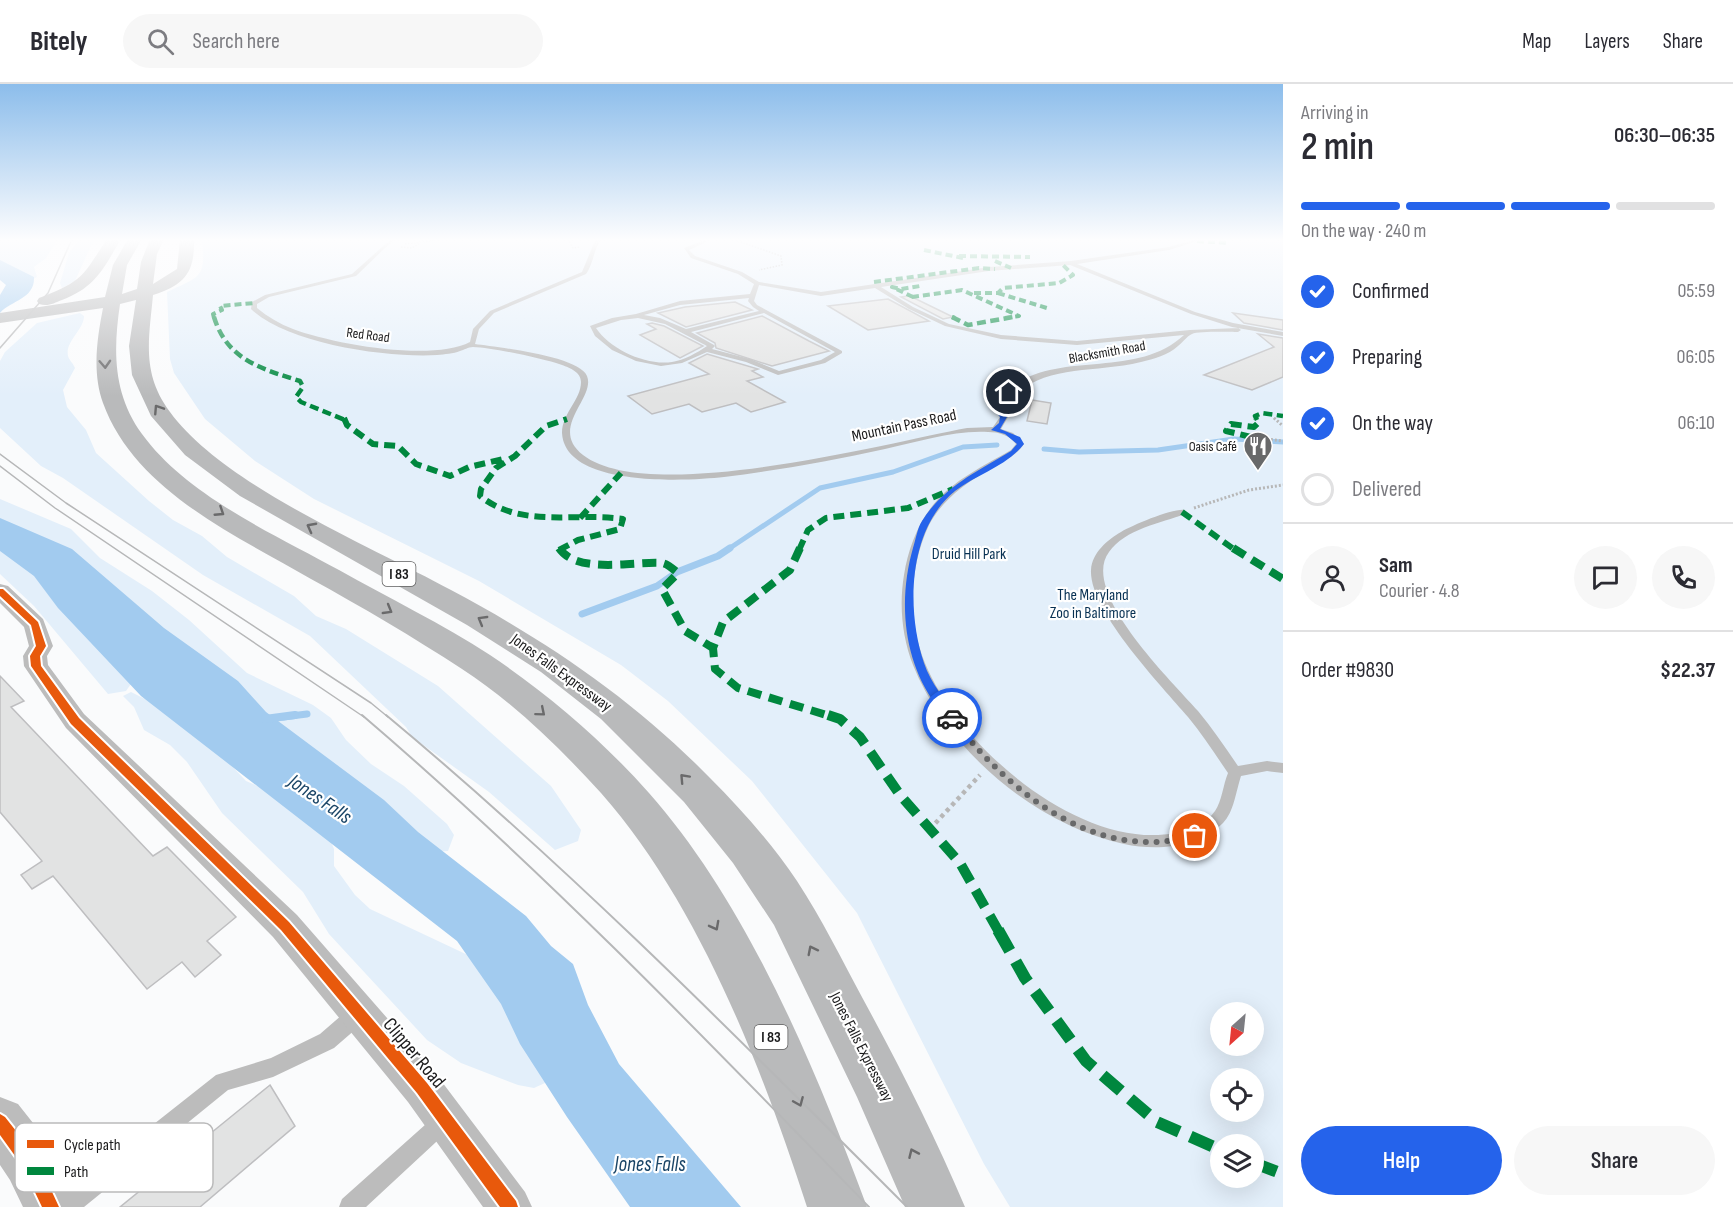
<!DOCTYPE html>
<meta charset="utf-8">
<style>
body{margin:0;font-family:"Sofia Sans Condensed",sans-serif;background:#f7f7f7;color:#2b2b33;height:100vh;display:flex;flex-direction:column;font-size:22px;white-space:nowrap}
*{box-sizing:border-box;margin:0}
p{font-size:20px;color:#7c7c81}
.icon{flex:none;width:33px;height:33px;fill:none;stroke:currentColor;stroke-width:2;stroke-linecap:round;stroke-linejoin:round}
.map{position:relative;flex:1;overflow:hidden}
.drawer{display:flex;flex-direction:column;background:#fff;width:450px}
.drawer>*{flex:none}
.needle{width:39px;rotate:207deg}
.buttons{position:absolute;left:1210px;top:918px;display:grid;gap:12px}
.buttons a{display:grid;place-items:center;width:54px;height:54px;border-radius:50%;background:#fff;box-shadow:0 6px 24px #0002;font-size:30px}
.pin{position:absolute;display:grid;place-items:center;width:51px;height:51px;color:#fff;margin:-26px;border:3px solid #fff;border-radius:50%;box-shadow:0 2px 6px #0007}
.courier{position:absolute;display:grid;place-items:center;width:60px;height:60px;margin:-30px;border:4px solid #2563eb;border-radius:50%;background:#fff;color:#222;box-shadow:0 2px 8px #0007}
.summary em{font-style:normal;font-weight:600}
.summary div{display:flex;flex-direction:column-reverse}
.summary{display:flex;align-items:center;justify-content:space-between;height:102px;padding:0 18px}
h1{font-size:39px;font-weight:600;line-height:45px}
.bar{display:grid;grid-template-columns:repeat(4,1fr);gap:9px 6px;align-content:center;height:72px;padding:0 18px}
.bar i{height:8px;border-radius:4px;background:#e1e1e2}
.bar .on{background:#2563eb}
.bar p{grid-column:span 4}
.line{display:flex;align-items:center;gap:15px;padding:0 18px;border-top:2px solid #e1e1e2}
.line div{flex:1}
.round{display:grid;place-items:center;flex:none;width:63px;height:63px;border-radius:32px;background:#f7f7f7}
ol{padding:0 18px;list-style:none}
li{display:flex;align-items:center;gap:18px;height:66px}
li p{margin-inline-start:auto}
li .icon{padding:6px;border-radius:50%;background:#2563eb;color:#fff;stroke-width:4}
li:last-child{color:#7c7c81}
li i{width:33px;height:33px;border:3px solid #e1e1e2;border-radius:50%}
.action{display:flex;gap:12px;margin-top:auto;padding:12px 18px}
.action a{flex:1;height:69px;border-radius:36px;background:#2563eb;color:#fff;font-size:24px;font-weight:600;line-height:69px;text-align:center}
.action a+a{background:#f7f7f7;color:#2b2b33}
header{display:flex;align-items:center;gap:36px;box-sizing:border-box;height:84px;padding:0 30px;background:#fff;border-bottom:2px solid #e1e1e2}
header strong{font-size:28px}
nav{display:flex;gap:33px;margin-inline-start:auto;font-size:21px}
.search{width:420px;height:54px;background:#f7f7f7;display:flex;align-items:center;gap:15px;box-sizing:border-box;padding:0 21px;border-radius:33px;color:#7c7c81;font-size:22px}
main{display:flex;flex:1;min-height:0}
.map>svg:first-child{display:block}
</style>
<header>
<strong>Bitely</strong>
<div class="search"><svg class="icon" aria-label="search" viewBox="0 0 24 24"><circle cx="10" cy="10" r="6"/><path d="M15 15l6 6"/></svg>Search here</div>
<nav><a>Map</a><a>Layers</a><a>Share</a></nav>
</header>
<main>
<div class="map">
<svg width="1283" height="1123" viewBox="0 0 1283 1123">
<rect width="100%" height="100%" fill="#fafbfc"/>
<path fill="#e3effa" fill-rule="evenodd" d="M0 155H58L46 174 34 183 37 193 31 196 0 177Z
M80 155H94L75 197 62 204 60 199 69 169Z
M202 155H1283V1123H1010L984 1080 857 829 752 697 668 617 621 581 479 497 314 415 255 377 205 335 174 289 170 275 167 208C201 192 206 194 202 155ZM1221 928H1254V962H1221ZM1221 994H1254V1028H1221ZM1221 1060H1254V1094H1221Z
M80 229 84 232C84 246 65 257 68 272 69 276 73 279 75 284L63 306 67 323 86 346 96 369 149 417 173 436 202 452 227 473 294 512 316 532 346 545 438 602 551 702 581 746 578 757 555 766 489 708 412 653 406 643 310 552 203 491 63 394 41 382 0 344V277L5 268 37 239Z
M0 415 71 445 100 474 152 507 189 536 247 589 313 621 331 634 346 656 371 680 404 702 447 740 454 751 448 767 431 768 0 445Z
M0 460 8 463 133 597 126 607 108 610 34 522 0 490Z
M131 608 147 616 228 678 246 697 274 709 329 753 334 765V782L355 811 370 825 472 873 547 992 545 999 534 1004 518 1001 461 979 427 956 329 850 303 808 222 729 187 678 170 661 144 646 134 623 123 612Z"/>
<path fill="#a2cbef" d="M0 176 34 193C35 215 12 216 0 229V211L6 201 0 196Z
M0 434 72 465 164 544 238 597 266 628 384 716 418 748 526 832 551 862 573 880 588 921 619 980 741 1123H630L567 1033 520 960 501 920 457 857 141 612 58 524 34 492 0 467Z"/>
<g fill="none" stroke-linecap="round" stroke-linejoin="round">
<path stroke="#a2cbef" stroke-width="5" d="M1044 365 1079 368 1158 366 1234 355 1283 358
M727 466 820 404 893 388 963 363 997 361"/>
<path stroke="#a2cbef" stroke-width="7" d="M582 530 657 502 677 488 718 472 730 464
M283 633 307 630"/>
<path stroke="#a2cbef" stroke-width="8" d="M265 635 295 631"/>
</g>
<path fill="#e2e3e3" stroke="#bebec0" stroke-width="1.5" d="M909 212 912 213 953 233 943 235 901 213Z
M888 215 929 237 868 246 828 222Z
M735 218 752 226 686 243 658 229 685 223Z
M1233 229 1283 236V246L1244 239Z
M762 232 809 257 829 267 772 282 716 264 715 259 697 249Z
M652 239 664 242 703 262 680 274 640 251 656 245 647 240Z
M1258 250 1283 254V293L1252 306 1204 291 1274 263Z
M707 270 758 285 752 287 763 293 747 297 785 318 751 328 736 319 702 328 689 320 652 330 628 312 709 290 689 279Z
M1032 316 1051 319 1047 340 1027 337Z
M0 592 24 617 11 623 153 772 167 763 236 833 207 857 221 871 195 893 182 878 147 905 53 792 32 805 21 791 42 777 0 728Z
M270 1001 295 1042 200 1123H120Z"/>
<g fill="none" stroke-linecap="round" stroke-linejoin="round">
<path stroke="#b7b7b7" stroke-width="1.5" stroke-dasharray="1.5 1.5" stroke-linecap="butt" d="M568 155 573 164 580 163
M732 155 781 172 782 181 759 186
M405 160 446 155
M401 163 412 164 420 159V155"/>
<path stroke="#b7b7b7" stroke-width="2" stroke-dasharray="1.5 1.5" stroke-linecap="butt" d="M1274 334 1276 336"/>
<path stroke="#b7b7b7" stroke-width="3" stroke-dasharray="2 2" stroke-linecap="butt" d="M1274 334 1283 342
M1251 353 1283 357
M1194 424 1249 406 1283 401"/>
<path stroke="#b7b7b7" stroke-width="4.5" stroke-dasharray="4 4" stroke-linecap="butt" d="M930 745 980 691"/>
<path fill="#bcbcbc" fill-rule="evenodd" d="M391 155H396L385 164 356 192 269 213 257 220V224C268 233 280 240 293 245 333 260 432 278 470 258L473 245 490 227 582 188 594 159 597 155H602C593 165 594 179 586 190L494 229 479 245 475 260C496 263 579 272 587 292 596 314 548 344 583 371 649 422 886 359 967 344L993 343 1000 333 993 325C998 319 1002 312 1008 307 1053 264 1135 297 1184 251L1077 261 1001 255 945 242 909 225 875 204 821 212 759 201 754 217 757 221 842 267V269L825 279 778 291 746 278 707 268 682 279 661 282 636 277 612 266 595 252 590 242 612 234 636 230 680 217 750 210 754 200 738 190 691 174 684 164 707 155H713L689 166 695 172 742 188 759 198 821 208 989 183 1071 177 1169 163 1197 155H1204L1169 166 1077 180 1195 228 1233 239 1283 248V252L1232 243 1191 230 1070 181 989 187 881 203 913 223 949 240 1001 251 1077 257 1190 246 1238 244 1241 246 1238 248C1229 248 1198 247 1192 250 1187 252 1182 259 1178 262 1168 271 1154 275 1141 278 1087 291 1040 277 1001 325L1008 333 1001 345 1013 349 1024 360C1015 373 1002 378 988 386 965 400 942 416 929 441 911 479 908 526 920 565 947 654 1077 768 1175 749 1189 746 1207 739 1215 727 1222 717 1223 701 1228 689 1215 670 1202 650 1188 633 1162 602 1089 527 1091 486 1092 469 1107 456 1121 448 1133 441 1173 424 1185 426V430C1161 439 1125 445 1109 468 1079 508 1173 598 1198 627 1212 644 1225 663 1238 682L1267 677 1283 679V689L1267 687 1241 692C1236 707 1234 728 1223 739 1197 764 1157 767 1124 760 1035 741 947 666 913 581 902 553 899 521 904 491 908 466 917 441 933 421 953 396 984 382 1011 366L1016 360C1009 351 999 348 988 348 954 346 918 358 885 365 832 377 778 386 724 393 687 397 565 404 562 349 562 329 581 316 581 298 581 288 570 284 562 281 541 274 494 264 473 263 468 263 464 266 460 267 453 270 445 270 437 271 388 274 288 260 251 225L252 218 265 211 352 190ZM749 214 748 217 753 223 759 227 686 245 660 234 644 231 680 221ZM764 229 835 268 821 276 779 287 750 275 712 265 715 262 714 261 691 248ZM638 234 665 240 707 262C697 269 684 276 672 278 646 282 610 265 596 244L621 236Z
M357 922 364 924 366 931 364 938 334 964 273 993 228 1006 84 1123H56L59 1115 216 991 271 974 320 950 350 924Z
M442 1029 449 1032 452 1039 449 1046 366 1123H339L342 1115 435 1032Z"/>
<path fill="#bcbcbc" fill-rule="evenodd" d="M0 500 8 502 43 535 53 562 47 572 48 581 84 630 297 831 436 990 525 1108 532 1123H483L408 1018 273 853 66 644 24 582 23 572 29 562 24 543 0 519Z"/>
<path fill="#bcbcbc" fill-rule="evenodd" d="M0 1013 18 1020 48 1058 78 1123H23L10 1096 0 1081Z"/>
<path fill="#b9babb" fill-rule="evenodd" d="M107 155H121C103 185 96 203 62 216 54 219 48 223 39 220L37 217 39 214C83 197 82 193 107 155Z
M128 155H142L127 181 122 210 137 205 141 178 150 155H164L157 170 153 200 177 185 180 155H194C195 188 185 201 153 211 149 255 141 289 170 328 223 401 370 462 451 506 547 557 634 616 710 694 742 726 772 760 797 797 822 835 842 876 863 915 900 983 935 1052 965 1123H905L857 1013 774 841 733 779 684 718 601 635 541 588 467 541 240 412 185 371 151 332 132 291 129 262 136 216 120 220C113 267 113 310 142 350 187 412 274 450 339 486 389 514 442 540 490 571 548 610 603 657 649 709 748 821 815 983 867 1123H807C762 984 699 820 601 709 560 664 513 618 462 585 413 553 362 523 311 495 237 452 135 407 103 319 92 288 97 255 103 224L0 239V229L105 213 113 181Z"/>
<path stroke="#b6b7b8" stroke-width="1.5" d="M0 264 48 209 72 155
M0 370 66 419 371 619 388 633
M0 382 55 424 364 633"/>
<path stroke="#b6b7b8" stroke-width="2" d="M362 631C541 784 705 954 869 1123
M386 631C570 784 738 954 907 1123"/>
<path stroke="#00873e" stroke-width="4" stroke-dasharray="7 4" stroke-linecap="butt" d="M1197 157 1229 159
M924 166 963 174
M959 172 1030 173
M995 177 1011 184
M874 198 979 184 995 185
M974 209H998L1003 204 1059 199 1073 191 1063 181
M998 209 1050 225
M912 213 962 206 1019 232 1005 234
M913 213 892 203 901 205 920 202
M952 233 955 234
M214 234 213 230 222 226 220 222 254 219"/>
<path stroke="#00873e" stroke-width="4.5" stroke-dasharray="9 4.5" stroke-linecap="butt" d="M214 233C227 276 262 285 300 297L303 303 296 313 301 318 345 336
M952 233 968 241 1013 233
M1257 336 1255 332 1262 329 1283 332"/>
<path stroke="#00873e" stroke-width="6" stroke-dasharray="11 6" stroke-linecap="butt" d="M344 334 347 341 373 360 398 362 416 380 450 392 469 383 503 375
M1251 353 1226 347 1231 340 1254 343 1258 339 1256 334
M1182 428 1235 466
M580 434 621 389
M559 466 578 456 620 445 623 435C574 428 522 445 480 412L481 405 496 384 515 372 546 342 567 335
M799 466 808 446 826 434 908 424 953 405"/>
<path stroke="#00873e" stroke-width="8" stroke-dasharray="14 8" stroke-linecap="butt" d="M559 464C577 491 634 477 662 479 668 480 673 485 678 489L662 505 685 547 713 564
M800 464 790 486 723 538 713 564 715 585 738 604 833 633
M1233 464 1283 495"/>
<path stroke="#00873e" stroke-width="10" stroke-dasharray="19 10" stroke-linecap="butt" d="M828 631 840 635 860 653 900 711 960 779 999 848"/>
<path stroke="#00873e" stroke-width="12" stroke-dasharray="24 12" stroke-linecap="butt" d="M998 846 1025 894 1086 977 1157 1038 1221 1066
M1254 1079 1283 1090"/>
<g stroke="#fff" stroke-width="4">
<path id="cycleway" d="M0 505H3L38 538 46 562 40 572 41 582 79 634 289 838 427 999 516 1117 518 1123H500L417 1009 281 846 71 640 31 582 30 572 36 562 31 541 0 512Z
M0 1030 5 1033 35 1071 59 1123H42L23 1083 0 1051Z"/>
</g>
<use href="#cycleway" fill="#e8590c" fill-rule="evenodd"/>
</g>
<defs><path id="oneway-chevron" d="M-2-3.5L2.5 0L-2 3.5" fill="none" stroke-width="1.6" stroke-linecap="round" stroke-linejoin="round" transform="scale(1.5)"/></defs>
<g stroke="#6a6a6b">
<use href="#oneway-chevron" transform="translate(105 280) rotate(87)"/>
<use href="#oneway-chevron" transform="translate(158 325) rotate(-123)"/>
<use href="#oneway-chevron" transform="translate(220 428) rotate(33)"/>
<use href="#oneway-chevron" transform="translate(311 443) rotate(-152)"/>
<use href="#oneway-chevron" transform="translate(388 526) rotate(30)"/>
<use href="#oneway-chevron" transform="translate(482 536) rotate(-150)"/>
<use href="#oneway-chevron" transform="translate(541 628) rotate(40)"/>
<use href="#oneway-chevron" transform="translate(684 694) rotate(-133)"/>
<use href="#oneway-chevron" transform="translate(715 842) rotate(62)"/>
<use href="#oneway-chevron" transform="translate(812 866) rotate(-117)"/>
<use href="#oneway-chevron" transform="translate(799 1018) rotate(67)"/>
<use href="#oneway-chevron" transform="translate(913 1069) rotate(-114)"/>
</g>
<linearGradient id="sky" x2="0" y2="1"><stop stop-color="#8cbdeb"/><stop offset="0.5" stop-color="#fdfdfe"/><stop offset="1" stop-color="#fdfdfe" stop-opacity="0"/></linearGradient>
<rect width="1283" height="312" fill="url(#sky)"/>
<path fill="#2563eb" d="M1006 306 1012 308 1000 325 1007 333 1000 345 1020 353 1024 360C1007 382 977 390 955 407 908 445 906 526 924 579 931 600 946 616 957 634L952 638C945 635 941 627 936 621 903 577 898 516 913 464 916 455 917 445 922 437 943 403 978 387 1011 367L1017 360 1005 350 991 346 999 339 1000 333 994 325Z"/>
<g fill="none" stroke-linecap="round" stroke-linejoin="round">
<path stroke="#68696a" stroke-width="6" stroke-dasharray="0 10.8" d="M952 634C999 695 1070 760 1154 758 1167 758 1182 754 1195 752"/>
</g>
<defs>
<g id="restaurant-pin" transform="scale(1.5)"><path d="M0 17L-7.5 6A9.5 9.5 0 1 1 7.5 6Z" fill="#68696a" stroke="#fff"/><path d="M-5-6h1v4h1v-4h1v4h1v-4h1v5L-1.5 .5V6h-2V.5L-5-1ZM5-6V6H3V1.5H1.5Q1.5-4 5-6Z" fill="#fff"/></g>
</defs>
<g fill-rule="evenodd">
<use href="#restaurant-pin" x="1258" y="362"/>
</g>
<g text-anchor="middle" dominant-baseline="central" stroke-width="4.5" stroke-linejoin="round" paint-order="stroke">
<g font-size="14" fill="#1a1a1b" stroke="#fff">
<text transform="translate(368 251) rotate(7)">Red Road</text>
<text transform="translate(1107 268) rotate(-10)">Blacksmith Road</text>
</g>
<g font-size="14" fill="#1a1a1b" stroke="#fff" text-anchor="end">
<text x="1237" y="362">Oasis Café</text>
</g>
<g fill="#fff" stroke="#5f5f5f" stroke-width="1.5">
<rect x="382.5" y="478" width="33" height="24" rx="4.5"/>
<rect x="754.5" y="941" width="33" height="24" rx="4.5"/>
</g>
<g font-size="15" font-weight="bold" fill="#1a1a1b">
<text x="399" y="490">I 83</text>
<text x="771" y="953">I 83</text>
</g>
<g font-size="16" fill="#1a1a1b" stroke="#fff">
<text transform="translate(904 342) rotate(-12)">Mountain Pass Road</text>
<text transform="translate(561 589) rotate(36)">Jones Falls Expressway</text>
<text transform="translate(861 963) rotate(63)">Jones Falls Expressway</text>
</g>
<g font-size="16" fill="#073052" stroke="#fff">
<text x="969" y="470">Druid Hill Park</text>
<text x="1093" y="511">The Maryland<tspan x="1093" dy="18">Zoo in Baltimore</tspan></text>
</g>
<g font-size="20" fill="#1a1a1b" stroke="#fff">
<text transform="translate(414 969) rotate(50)">Clipper Road</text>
</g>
<g font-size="21" font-style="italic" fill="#1a4567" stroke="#fff">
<text transform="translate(320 715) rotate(34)">Jones Falls</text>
<text x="650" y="1080">Jones Falls</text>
</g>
</g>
<rect x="15" y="1039" width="198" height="69" rx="9" fill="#fff" stroke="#bababb" stroke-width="1.5"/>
<rect x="27" y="1056" width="27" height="8" fill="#e8590c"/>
<rect x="27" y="1083" width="27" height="8" fill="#00873e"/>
<g font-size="16" fill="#1a1a1b">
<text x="64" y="1066">Cycle path</text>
<text x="64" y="1093">Path</text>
</g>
</svg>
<div class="buttons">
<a><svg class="needle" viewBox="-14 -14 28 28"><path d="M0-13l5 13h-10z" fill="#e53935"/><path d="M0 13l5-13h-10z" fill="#7c7c81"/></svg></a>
<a><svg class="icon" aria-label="locate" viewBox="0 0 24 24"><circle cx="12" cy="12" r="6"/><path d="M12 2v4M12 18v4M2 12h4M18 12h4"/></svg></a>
<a><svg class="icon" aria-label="layers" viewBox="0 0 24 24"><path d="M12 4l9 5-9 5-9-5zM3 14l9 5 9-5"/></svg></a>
</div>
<div class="pin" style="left:1195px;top:752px;background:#ea580c"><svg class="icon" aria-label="bag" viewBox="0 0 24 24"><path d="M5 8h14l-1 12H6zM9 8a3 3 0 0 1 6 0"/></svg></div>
<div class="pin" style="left:1009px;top:308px;background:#1f2937"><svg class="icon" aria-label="home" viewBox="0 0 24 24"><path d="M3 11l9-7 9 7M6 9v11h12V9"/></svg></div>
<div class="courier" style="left:952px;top:634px"><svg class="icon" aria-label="car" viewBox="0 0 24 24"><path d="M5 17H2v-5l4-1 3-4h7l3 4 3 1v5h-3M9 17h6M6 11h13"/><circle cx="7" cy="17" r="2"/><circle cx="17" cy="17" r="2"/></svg></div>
</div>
<section class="drawer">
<div class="summary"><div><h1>2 min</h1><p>Arriving in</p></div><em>06:30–06:35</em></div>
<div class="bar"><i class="on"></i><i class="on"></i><i class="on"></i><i></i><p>On the way · 240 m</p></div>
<ol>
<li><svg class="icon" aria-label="check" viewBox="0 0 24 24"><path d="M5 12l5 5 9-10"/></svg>Confirmed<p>05:59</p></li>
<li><svg class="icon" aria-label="check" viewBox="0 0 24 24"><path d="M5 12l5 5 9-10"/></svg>Preparing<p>06:05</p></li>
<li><svg class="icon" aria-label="check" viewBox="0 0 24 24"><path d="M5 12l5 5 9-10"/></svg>On the way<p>06:10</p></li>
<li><i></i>Delivered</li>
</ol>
<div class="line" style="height:108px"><a class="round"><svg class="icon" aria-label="person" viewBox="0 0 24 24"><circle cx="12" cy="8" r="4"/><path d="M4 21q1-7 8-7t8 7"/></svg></a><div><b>Sam</b><p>Courier · 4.8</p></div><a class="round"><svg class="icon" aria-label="chat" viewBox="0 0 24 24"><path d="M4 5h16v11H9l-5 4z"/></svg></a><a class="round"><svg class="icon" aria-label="phone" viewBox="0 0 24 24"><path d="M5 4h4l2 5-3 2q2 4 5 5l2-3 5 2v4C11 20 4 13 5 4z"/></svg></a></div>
<div class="line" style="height:78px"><div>Order #9830</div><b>$22.37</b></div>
<div class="action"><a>Help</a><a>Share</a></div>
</section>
</main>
